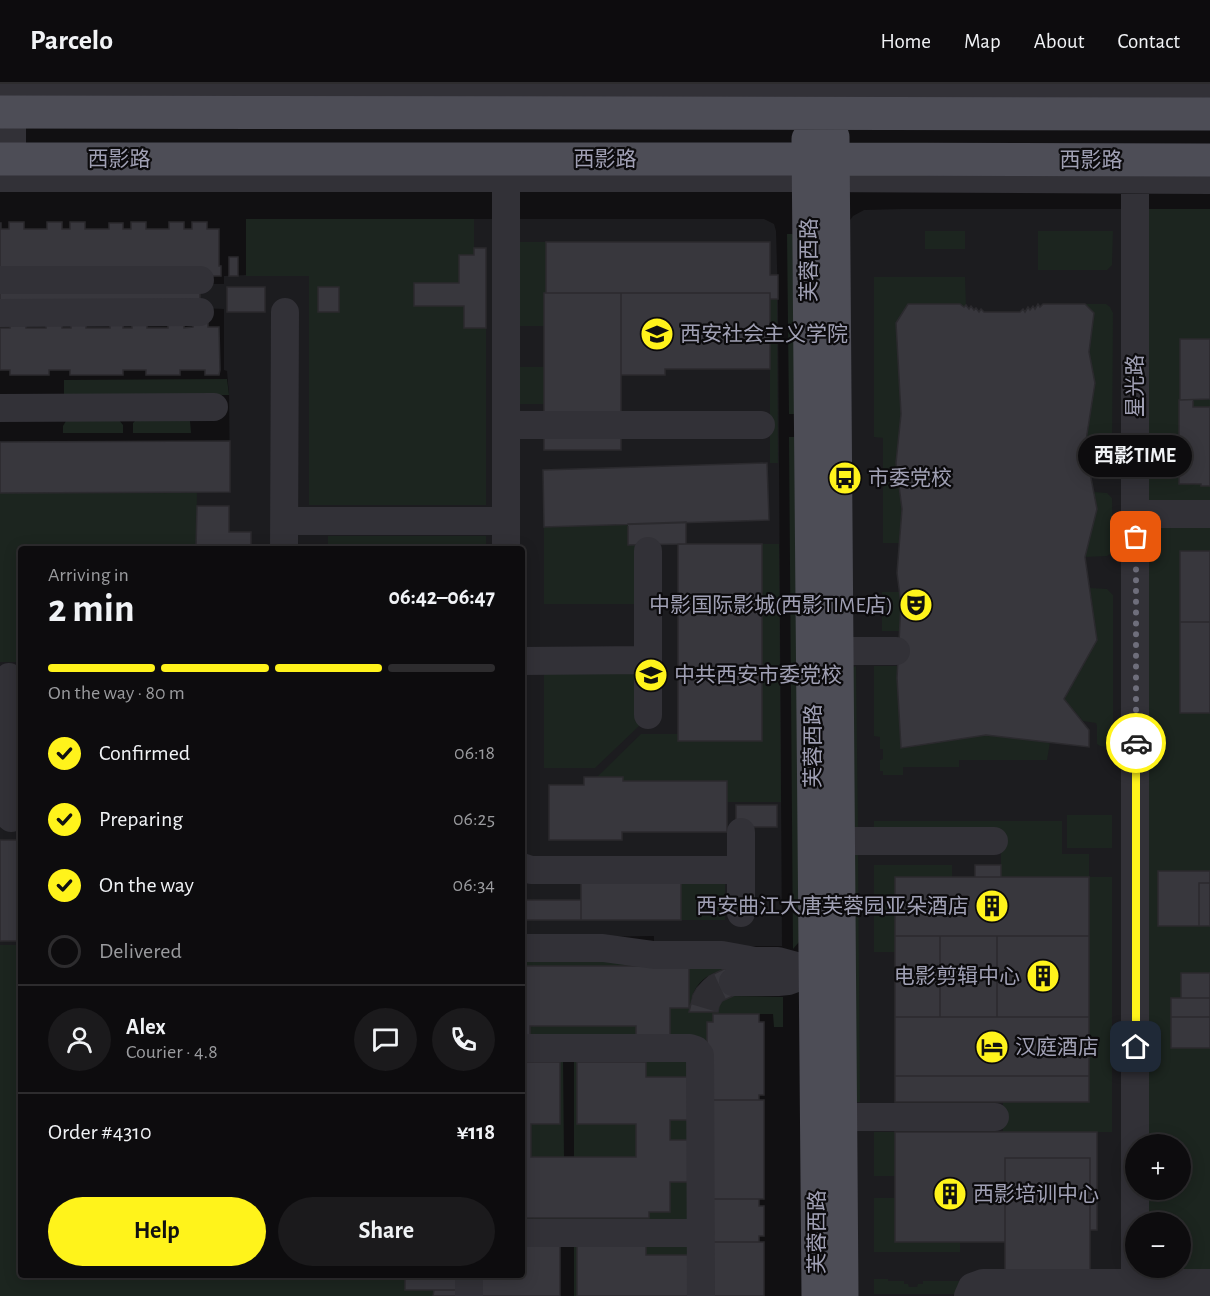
<!DOCTYPE html>
<meta charset="utf-8">
<style>
body{margin:0;font-family:"Alegreya Sans","Noto Sans SC",sans-serif;background:#1b1a1c;color:#f1f3f6;height:100vh;display:flex;flex-direction:column;font-size:22px;white-space:nowrap}
*{box-sizing:border-box;margin:0}
p{font-size:20px;color:#9a9b9e}
.icon{flex:none;width:33px;height:33px;fill:none;stroke:currentColor;stroke-width:2;stroke-linecap:round;stroke-linejoin:round}
.map{position:relative;flex:1;overflow:hidden}
.sheet{position:absolute;left:18px;top:462px;width:507px;height:732px;display:flex;flex-direction:column;background:#0d0c0e;border-radius:6px;box-shadow:0 3px 15px #0003,0 0 0 2px #2d2c2e}
.sheet>*{flex:none}
.tools{position:absolute;left:1125px;top:1050px;display:grid;gap:12px}
.tools a{display:grid;place-items:center;width:66px;height:66px;border-radius:50%;background:#0d0c0e;box-shadow:0 3px 15px #0003,0 0 0 2px #2d2c2e;font-size:30px}
.pin{position:absolute;display:grid;place-items:center;width:51px;height:51px;color:#fff;margin:-26px;border-radius:12px;box-shadow:0 3px 9px #0006}
.courier{position:absolute;display:grid;place-items:center;width:60px;height:60px;margin:-30px;border:4px solid #fff31b;border-radius:50%;background:#fff;color:#222;box-shadow:0 2px 8px #0007}
.bubble{position:absolute;height:42px;border-radius:21px;background:#0d0c0e;box-shadow:0 3px 15px #0003,0 0 0 2px #2d2c2e;font-size:20px;font-weight:700;line-height:42px;text-align:center}
.headline em{font-style:normal;font-weight:700}
.headline div{display:flex;flex-direction:column-reverse}
.headline{display:flex;align-items:center;justify-content:space-between;height:102px;padding:0 30px}
h1{font-size:39px;font-weight:700;line-height:45px}
.bar{display:grid;grid-template-columns:repeat(4,1fr);gap:9px 6px;align-content:center;height:72px;padding:0 30px}
.bar i{height:8px;border-radius:4px;background:#2d2c2e}
.bar .active{background:#fff31b}
.bar p{grid-column:span 4}
.line{display:flex;align-items:center;gap:15px;padding:0 30px;border-top:2px solid #2d2c2e}
.line div{flex:1}
.round{display:grid;place-items:center;flex:none;width:63px;height:63px;border-radius:32px;background:#1b1a1c}
ol{padding:0 30px;list-style:none}
li{display:flex;align-items:center;gap:18px;height:66px}
li p{margin-inline-start:auto}
li .icon{padding:6px;border-radius:50%;background:#fff31b;color:#111;stroke-width:4}
li:last-child{color:#9a9b9e}
li i{width:33px;height:33px;border:3px solid #2d2c2e;border-radius:50%}
.primary-button{display:flex;gap:12px;margin-top:auto;padding:12px 30px}
.primary-button a{flex:1;height:69px;border-radius:36px;background:#fff31b;color:#111;font-size:24px;font-weight:700;line-height:69px;text-align:center}
.primary-button a+a{background:#1b1a1c;color:#f1f3f6}
header{display:flex;align-items:center;gap:36px;box-sizing:border-box;height:84px;padding:0 30px;background:#0d0c0e;border-bottom:2px solid #2d2c2e}
header strong{font-size:28px}
nav{display:flex;gap:33px;margin-inline-start:auto;font-size:21px}
.map>svg:first-child{display:block}
</style>
<header>
<strong>Parcelo</strong>
<nav><a>Home</a><a>Map</a><a>About</a><a>Contact</a></nav>
</header>
<div class="map">
<svg width="1210" height="1212" viewBox="0 0 1210 1212">
<rect width="100%" height="100%" fill="#111012"/>
<path fill="#1c1c1f" fill-rule="evenodd" d="M901 125H1210V1212H855L848 139 853 132 864 126ZM1136 1060H1180V1106H1136ZM1136 1138H1180V1184H1136Z
M246 135H764L774 140 776 147 778 215 782 862H654V852L522 854V465H21V861H0V409L230 408 229 311 227 287 224 286V225L200 224V200H224V192L246 191Z"/>
<path fill="#1c251f" fill-rule="evenodd" d="M1135 125H1210V1212H1135ZM1136 1060H1180V1106H1136ZM1136 1138H1180V1184H1136Z
M246 135H474V171H459V199H414V222H464V244H486V421H309V192H246Z
M925 147H965V165H925Z
M1038 147H1113L1112 181 1107 186H1038Z
M787 150H795L796 330H789Z
M518 158H546V209H544V242H518Z
M874 193H965L966 221 964 223 960 220H909L896 239 901 330 896 379 902 425 899 459H883V398H895V388H883V354L874 353Z
M770 215H777L778 379H770Z
M1085 220H1106L1110 223 1113 229 1112 375C1107 383 1097 381 1089 381L1085 363 1095 299 1089 268 1094 229Z
M518 283H544V320H518Z
M227 295 229 311H64V296Z
M119 336 123 341V349H63V342L66 337Z
M136 336 190 337 191 349H133V339Z
M789 353H797L799 858 793 865Z
M197 408 196 465H21V578H0V409Z
M1094 408 1107 409 1112 414 1113 465 1110 470 1107 472 1085 473 1097 425Z
M628 440V461H637L638 520H544V443Z
M328 452H486V465H328Z
M762 460H779L781 718H727V697H623V693H597L641 650H678Z
M1090 504 1107 505 1113 511V660L1109 663 1100 662 1097 660V642L1096 639 1083 637 1064 615 1097 556Z
M882 508H900L901 520 900 547H882Z
M856 582 858 746H851L852 584Z
M874 582H898L897 594 901 664 986 651 1050 658 1047 676H959V683H903V691H883V687H880V676L883 675V665H880V653L874 652Z
M639 587V642L595 684H544V588Z
M1067 731H1112V764H1067Z
M874 737H1062V770H1089V793H1112V1048H1003V1018L1089 1017V793H1001V746H874Z
M852 767H858L860 1018H853Z
M874 781H952V793H895V868H874Z
M681 796H725V836H681Z
M0 861H21V1191H405L406 1206H434L433 1212H0Z
M522 870H605L649 877H724L754 882H778V884C742 884 692 877 690 927L717 928C720 918 723 914 733 912L783 913V943H774L773 930H713V938L707 939V1010L713 1011V1016L707 1017V1114L713 1115V1122H707V1152H713V1158L707 1159V1212H706V973C703 966 700 961 692 960L522 959V957L530 956V942H636V957H670V924L689 923V882H522Z
M554 969 563 972 564 1073H531V1040H560Z
M690 969 696 1140 522 1144V1134H648L649 1128H670V1098H689L670 1056V1036H689V993H646L577 979V1040H636V1073H574V973Z
M874 1048H895V1092H874Z
M874 1114H895L960 1158V1168H874Z
M693 1154 689 1171H646L577 1212H574V1157Z
M874 1195H888V1197H904V1200H908L909 1203H917L918 1200H923V1197H960V1210H874Z"/>
<path fill="#38373d" stroke="#2b2a2e" stroke-width="1.5" d="M9 138H24V145H47V138H62V145H70V138H85V145H109V139H123V145H131V138H146V145H169V138H184V145H192V138H207V145H219V182H221V192H0V139H1V145H9Z
M546 158H770V191H778V215H770V209H546Z
M474 164H486V244H464V222H414V199H459V171H474Z
M229 173H238V192H229Z
M227 203H265V228H227Z
M318 203H339V228H318Z
M0 205H200V220H0Z
M544 209H621V366H544Z
M621 209H770V285H665V291H621Z
M908 220H960L964 223 966 221 969 225 971 222 974 226 976 224 979 228 981 225 984 228H1020L1023 225 1025 228 1028 223 1030 226 1033 222 1035 225 1038 220 1040 223 1043 220H1085L1094 229 1089 268 1095 299 1085 363 1097 425 1085 473 1097 556 1064 615 1089 646V663L986 651 901 664 897 594 901 520 897 489 902 425 896 379 901 330 896 239Z
M110 239H123V244H132V239H147V244H168V239H184V244L193 243V239H208V243H219L220 286 219 291H205V286H180V291H146V286H123V291H70V286H49V291H10V286H0V244H10V240H26V244H46V240H62V244H71V240H86V244H110Z
M1180 255H1210V315L1180 316Z
M1179 316H1193V323H1210V402H1201V400H1179Z
M230 357V408L0 409V358Z
M767 379 769 436 544 443 543 386Z
M197 422H229V448H251V465H196Z
M686 438V460L628 461V440Z
M678 460H762V657H678Z
M1180 467H1210V538H1180Z
M1180 538H1210V629H1180Z
M584 693H623V697H727V748H622V756H549V701H584Z
M736 721H777V743H736Z
M0 756H21V857H0Z
M975 781H1001V793H975Z
M1158 787H1210V799H1199V842H1158Z
M895 793H1089V852H895Z
M581 796H681V836H581Z
M1199 799H1210V842H1199Z
M522 816H581V836H522Z
M895 852H940V933H895Z
M940 852H997V933H940Z
M997 852H1089V933H997Z
M522 882H689V924H670V957H636V942H530V957H522Z
M724 885H733V912L722 917 719 922 718 928H689L693 911 697 904 709 892Z
M1181 889H1210V914H1181Z
M1171 914H1210V933H1171Z
M713 930H759V938H764V1011H759V1016H713L707 1011V938H713Z
M895 933H1089V992H895Z
M1171 933H1210V964H1171Z
M522 978H560V1040H531V1073H636V1040H577V978H646V993H689V1036H670V1056H689V1098H670V1128H649V1134H522Z
M895 992H1089V1018H895Z
M707 1016H764V1115H707Z
M895 1048H1097V1146H1090V1074H1005V1158H895Z
M1005 1074H1090V1212H1005Z
M713 1115H759V1122H764V1152H759V1158H713Z
M522 1157H560V1212H477V1191H522Z
M577 1157H646V1171H689V1212H577Z
M707 1158H764V1212H707Z
M405 1191H462V1206H405Z
M434 1206H456V1212H433Z"/>
<g fill="none" stroke-linecap="round" stroke-linejoin="round">
<path stroke="#2e2d32" stroke-width="28" stroke-dasharray="28 14" stroke-linecap="butt" d="M704 924C709 907 715 902 733 898"/>
<path stroke="#323137" stroke-width="28" d="M0 4 1210 5
M12 75V5
M506 77V465
M1135 79V1212
M0 94H809L1210 96
M0 196H200
M0 229 200 228
M0 324 214 323
M506 341H761
M1135 430H1210
M285 437H506
M284 465 285 228
M648 467V631
M837 567H896
M522 577 648 576
M9 593 11 734
M741 748V829
M839 757H994
M522 783 531 786H741
M522 864H603L654 871H722L755 877H778L815 887H835
M733 898H778L788 897 815 887
M522 964H690L696 966 700 971 701 1212
M841 1033H995
M522 1149H701
M469 1191V1212
M968 1212 972 1203 983 1199H1210"/>
<path stroke="#4d4d56" stroke-width="33" d="M0 28 1210 30
M833 53 842 1212
M808 55 818 1212
M0 75H833L1210 76"/>
</g>
<g fill="none" stroke-linecap="round" stroke-linejoin="round">
<path stroke="#6e6e7b" stroke-width="6" stroke-dasharray="0 10.8" d="M1136 453V659"/>
<path stroke="#fff31b" stroke-width="8" d="M1136 659V963"/>
</g>
<defs>
<g id="university-disc" transform="scale(1.725)"><circle r="9.5" fill="#fff31b" stroke="#0c0b0d"/><path d="M0-5L7-2L0 1L-7-2ZM-4 1L0 2.5L4 1V4Q0 6-4 4Z" fill="#111"/></g>
<g id="bus-disc" transform="scale(1.725)"><circle r="9.5" fill="#fff31b" stroke="#0c0b0d"/><path d="M-5-6H5V4H4V6H2V4H-2V6H-4V4H-5ZM-3.5-4V0h7V-4ZM-3.5 1.2v1.5H-2V1.2ZM2 1.2v1.5H3.5V1.2Z" fill="#111"/></g>
<g id="theatre-disc" transform="scale(1.725)"><circle r="9.5" fill="#fff31b" stroke="#0c0b0d"/><path d="M-5-5.5Q0-4 5-5.5V0Q5 5 0 6Q-5 5-5 0ZM-3.3-2.5H-1v1.5H-3.3ZM1-2.5H3.3v1.5H1ZM-2.8 1Q0 5.5 2.8 1Z" fill="#111"/></g>
<g id="school-disc" transform="scale(1.725)"><circle r="9.5" fill="#fff31b" stroke="#0c0b0d"/><path d="M0-5L7-2L0 1L-7-2ZM-4 1L0 2.5L4 1V4Q0 6-4 4Z" fill="#111"/></g>
<g id="building-disc" transform="scale(1.725)"><circle r="9.5" fill="#fff31b" stroke="#0c0b0d"/><path d="M-4-6H4V6H1V3H-1V6H-4ZM-2.5-4.3h1.7v1.8h-1.7ZM.8-4.3h1.7v1.8H.8ZM-2.5-1h1.7V.8h-1.7ZM.8-1h1.7V.8H.8Z" fill="#111"/></g>
<g id="hotel-disc" transform="scale(1.725)"><circle r="9.5" fill="#fff31b" stroke="#0c0b0d"/><path d="M-6-4.5h1.5V1H6V5H4.5V3h-9V5H-6ZM-4 0a1.8 1.8 0 1 1 3.6 0ZM.5 0V-2.5h3Q6-2.5 6 0Z" fill="#111"/></g>
</defs>
<g fill-rule="evenodd">
<use href="#university-disc" x="657" y="250"/>
<use href="#bus-disc" x="845" y="394"/>
<use href="#theatre-disc" x="916" y="521"/>
<use href="#school-disc" x="651" y="591"/>
<use href="#building-disc" x="992" y="822"/>
<use href="#building-disc" x="1043" y="892"/>
<use href="#hotel-disc" x="992" y="963"/>
<use href="#building-disc" x="950" y="1110"/>
</g>
<g text-anchor="middle" dominant-baseline="central" stroke-width="4.5" stroke-linejoin="round" paint-order="stroke">
<g font-size="21" fill="#a0a0b4" stroke="#0c0b0d">
<text x="119" y="75">西影路</text>
<text x="605" y="75">西影路</text>
<text x="1091" y="76">西影路</text>
<text transform="translate(809 176) rotate(-90)">芙蓉西路</text>
<text transform="translate(1135 302) rotate(-90)">星光路</text>
<text transform="translate(813 662) rotate(-90)">芙蓉西路</text>
<text transform="translate(817 1148) rotate(-90)">芙蓉西路</text>
</g>
<g font-size="21" fill="#a0a0b4" stroke="#0c0b0d" text-anchor="start">
<text x="680" y="250">西安社会主义学院</text>
<text x="868" y="394">市委党校</text>
<text x="893" y="521" text-anchor="end">中影国际影城(西影TIME店)</text>
<text x="674" y="591">中共西安市委党校</text>
<text x="969" y="822" text-anchor="end">西安曲江大唐芙蓉园亚朵酒店</text>
<text x="1020" y="892" text-anchor="end">电影剪辑中心</text>
<text x="1015" y="963">汉庭酒店</text>
<text x="973" y="1110">西影培训中心</text>
</g>
</g>
</svg>
<div class="tools">
<a>+</a>
<a>−</a>
</div>
<div class="pin" style="left:1136px;top:453px;background:#ea580c"><svg class="icon" aria-label="bag" viewBox="0 0 24 24"><path d="M5 8h14l-1 12H6zM9 8a3 3 0 0 1 6 0"/></svg></div>
<div class="pin" style="left:1136px;top:963px;background:#1f2937"><svg class="icon" aria-label="home" viewBox="0 0 24 24"><path d="M3 11l9-7 9 7M6 9v11h12V9"/></svg></div>
<div class="courier" style="left:1136px;top:659px"><svg class="icon" aria-label="car" viewBox="0 0 24 24"><path d="M5 17H2v-5l4-1 3-4h7l3 4 3 1v5h-3M9 17h6M6 11h13"/><circle cx="7" cy="17" r="2"/><circle cx="17" cy="17" r="2"/></svg></div>
<div class="bubble" style="left:1078px;top:351px;width:114px">西影TIME</div>
<section class="sheet">
<div class="headline"><div><h1>2 min</h1><p>Arriving in</p></div><em>06:42–06:47</em></div>
<div class="bar"><i class="active"></i><i class="active"></i><i class="active"></i><i></i><p>On the way · 80 m</p></div>
<ol>
<li><svg class="icon" aria-label="check" viewBox="0 0 24 24"><path d="M5 12l5 5 9-10"/></svg>Confirmed<p>06:18</p></li>
<li><svg class="icon" aria-label="check" viewBox="0 0 24 24"><path d="M5 12l5 5 9-10"/></svg>Preparing<p>06:25</p></li>
<li><svg class="icon" aria-label="check" viewBox="0 0 24 24"><path d="M5 12l5 5 9-10"/></svg>On the way<p>06:34</p></li>
<li><i></i>Delivered</li>
</ol>
<div class="line" style="height:108px"><a class="round"><svg class="icon" aria-label="person" viewBox="0 0 24 24"><circle cx="12" cy="8" r="4"/><path d="M4 21q1-7 8-7t8 7"/></svg></a><div><b>Alex</b><p>Courier · 4.8</p></div><a class="round"><svg class="icon" aria-label="chat" viewBox="0 0 24 24"><path d="M4 5h16v11H9l-5 4z"/></svg></a><a class="round"><svg class="icon" aria-label="phone" viewBox="0 0 24 24"><path d="M5 4h4l2 5-3 2q2 4 5 5l2-3 5 2v4C11 20 4 13 5 4z"/></svg></a></div>
<div class="line" style="height:78px"><div>Order #4310</div><b>¥118</b></div>
<div class="primary-button"><a>Help</a><a>Share</a></div>
</section>
</div>
